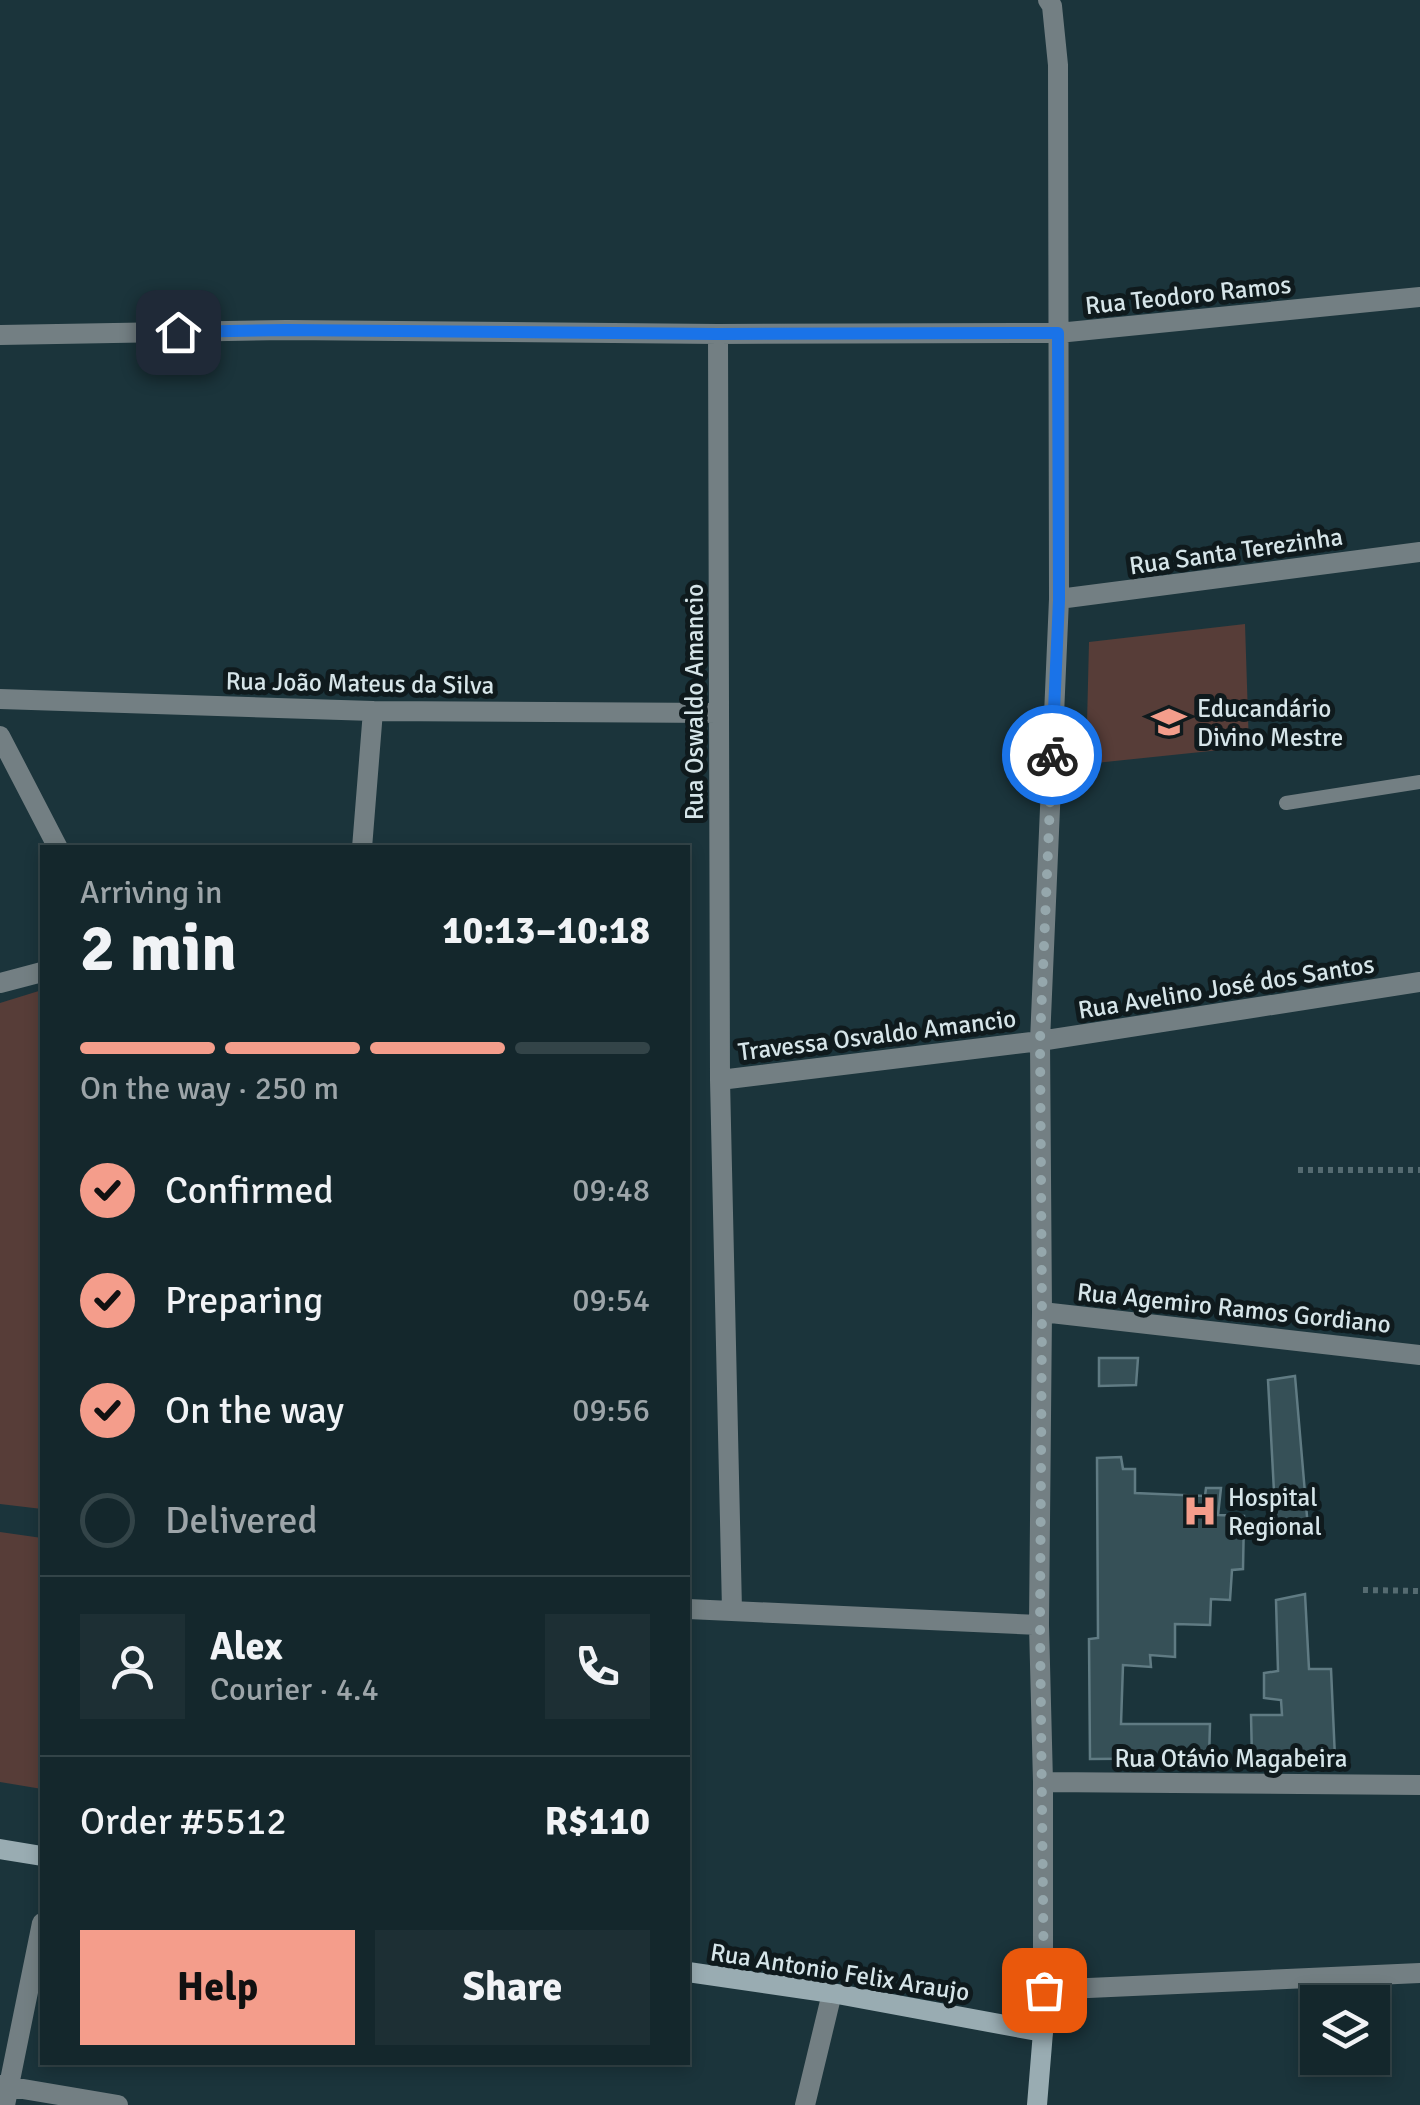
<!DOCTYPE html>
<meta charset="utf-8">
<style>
body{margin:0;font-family:Signika,sans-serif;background:#1d2f34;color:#f1f3f6;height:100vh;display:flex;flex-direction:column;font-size:38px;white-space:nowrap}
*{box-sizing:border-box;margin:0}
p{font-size:32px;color:#9da5a9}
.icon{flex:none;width:55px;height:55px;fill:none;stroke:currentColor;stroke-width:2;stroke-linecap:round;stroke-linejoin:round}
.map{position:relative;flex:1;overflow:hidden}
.side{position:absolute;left:40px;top:845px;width:650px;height:1220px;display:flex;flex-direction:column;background:#14272c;border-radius:0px;box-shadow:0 5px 15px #0003,0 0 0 2px #334448}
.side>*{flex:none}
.buttons{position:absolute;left:1300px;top:1985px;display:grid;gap:20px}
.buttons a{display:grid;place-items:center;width:90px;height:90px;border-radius:0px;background:#14272c;box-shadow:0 5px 15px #0003,0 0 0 2px #334448;font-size:50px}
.pin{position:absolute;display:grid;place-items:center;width:85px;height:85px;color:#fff;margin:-42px;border-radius:20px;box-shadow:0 5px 15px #0006}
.courier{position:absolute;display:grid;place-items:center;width:100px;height:100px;margin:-50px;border:8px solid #1a73e8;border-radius:50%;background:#fff;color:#222;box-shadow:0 2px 12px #0007}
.overview em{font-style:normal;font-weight:700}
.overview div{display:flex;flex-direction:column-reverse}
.overview{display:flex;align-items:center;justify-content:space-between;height:170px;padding:0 40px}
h1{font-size:65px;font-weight:700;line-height:75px}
.bar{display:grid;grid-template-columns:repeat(4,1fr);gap:15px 10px;align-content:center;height:120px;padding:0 40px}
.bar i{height:12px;border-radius:8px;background:#334448}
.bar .on{background:#f49d8b}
.bar p{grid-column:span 4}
.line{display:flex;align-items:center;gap:25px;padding:0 40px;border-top:2px solid #334448}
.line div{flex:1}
.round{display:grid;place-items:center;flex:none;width:105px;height:105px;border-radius:0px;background:#1d2f34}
ol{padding:0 40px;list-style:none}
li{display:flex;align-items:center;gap:30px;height:110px}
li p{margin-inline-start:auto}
li .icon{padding:10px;border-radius:50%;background:#f49d8b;color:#111;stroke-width:4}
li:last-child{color:#9da5a9}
li i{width:55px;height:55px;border:5px solid #334448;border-radius:50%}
.primary-button{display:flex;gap:20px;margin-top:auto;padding:20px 40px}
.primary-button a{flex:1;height:115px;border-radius:0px;background:#f49d8b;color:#111;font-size:40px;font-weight:700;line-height:115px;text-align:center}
.primary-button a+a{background:#1d2f34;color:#f1f3f6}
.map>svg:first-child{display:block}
</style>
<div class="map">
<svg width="1420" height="2105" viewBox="0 0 1420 2105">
<rect width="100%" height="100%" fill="#1b343b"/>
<path fill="#573d38" d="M1245 624 1249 747 1086 764 1089 642Z
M42 990V1509L0 1504V1003Z
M0 1532 42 1538V1789L0 1782Z"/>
<path fill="#365057" stroke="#607b83" stroke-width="2.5" d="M1099 1358H1138L1136 1385 1099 1386Z
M1295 1376 1308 1528 1276 1529 1268 1380Z
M1121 1457 1123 1469H1135V1493L1205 1496 1206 1488H1221L1218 1515 1244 1516 1243 1569 1232 1570 1230 1600 1211 1599 1210 1625 1175 1624V1657L1150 1655 1151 1667 1123 1665 1121 1724H1210L1209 1758 1090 1759 1089 1639 1098 1638 1097 1458Z
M1305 1594 1309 1669H1331L1335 1758 1252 1759 1251 1715H1282L1281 1700 1264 1698V1673L1278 1671 1276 1600Z"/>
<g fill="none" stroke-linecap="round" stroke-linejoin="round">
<path stroke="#556b71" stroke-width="6" stroke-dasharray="5 5" stroke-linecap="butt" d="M1298 1170H1420
M1363 1590 1420 1591"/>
<path stroke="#737f83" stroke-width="14" d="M1286 803 1420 782"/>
<path stroke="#737f83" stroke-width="20" d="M718 334 720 1080 732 1610
M0 335 286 330 718 334 1058 333 1420 297
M1059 599 1420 552
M0 699 373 711 719 713
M0 736 58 848
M362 848 373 711
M0 983 42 972
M720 1080 1040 1041 1420 982
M1042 1312 1420 1355
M688 1609 1039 1625
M1043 1782 1420 1785
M1044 1990 1420 1973
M1043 2032V1782L1039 1625 1042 1312 1040 1041 1059 599 1058 65 1052 6 1048 0
M0 2085 118 2105
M5 2105 42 1923
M805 2105 832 1993"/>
<path stroke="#99acb2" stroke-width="20" d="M0 1849 42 1856
M688 1972 832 1993 1043 2032 1037 2105"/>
</g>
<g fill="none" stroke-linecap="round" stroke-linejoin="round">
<path stroke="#95a7ac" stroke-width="10" stroke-dasharray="0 18" d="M1044 1990 1040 1624 1042 1312 1040 1041 1052 755"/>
<path stroke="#1a73e8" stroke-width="12" d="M178 332 286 330 718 334 1058 333 1059 600 1052 755"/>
</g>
<defs>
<g id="school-bare" transform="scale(2.7)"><path d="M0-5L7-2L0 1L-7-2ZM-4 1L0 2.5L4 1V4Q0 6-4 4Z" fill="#f49d8b" stroke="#0f1a1d" stroke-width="2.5" paint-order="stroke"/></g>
<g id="hospital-bare" transform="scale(2.7)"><path d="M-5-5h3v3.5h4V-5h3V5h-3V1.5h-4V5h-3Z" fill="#f49d8b" stroke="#0f1a1d" stroke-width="2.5" paint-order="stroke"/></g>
</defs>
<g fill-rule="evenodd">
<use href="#school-bare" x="1169" y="722"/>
<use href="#hospital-bare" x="1200" y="1511"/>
</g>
<g text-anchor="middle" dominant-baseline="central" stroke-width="10" stroke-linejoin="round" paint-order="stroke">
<g font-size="25" fill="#d6e5e9" stroke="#0f1a1d">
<text transform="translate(1188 295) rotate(-6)">Rua Teodoro Ramos</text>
<text transform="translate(1236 551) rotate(-8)">Rua Santa Terezinha</text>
<text transform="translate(360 683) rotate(1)">Rua João Mateus da Silva</text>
<text transform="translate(694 702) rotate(-90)">Rua Oswaldo Amancio</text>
<text transform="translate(1226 987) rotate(-9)">Rua Avelino José dos Santos</text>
<text transform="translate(877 1035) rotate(-7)">Travessa Osvaldo Amancio</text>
<text transform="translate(1234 1308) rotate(6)">Rua Agemiro Ramos Gordiano</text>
<text x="1231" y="1758">Rua Otávio Magabeira</text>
<text transform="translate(840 1972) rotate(9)">Rua Antonio Felix Araujo</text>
</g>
<g font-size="25" fill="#d6e5e9" stroke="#0f1a1d" text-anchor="start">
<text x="1197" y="708">Educandário<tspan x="1197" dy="29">Divino Mestre</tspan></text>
<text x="1228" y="1497">Hospital<tspan x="1228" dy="29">Regional</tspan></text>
</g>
</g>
</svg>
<div class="buttons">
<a><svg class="icon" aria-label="layers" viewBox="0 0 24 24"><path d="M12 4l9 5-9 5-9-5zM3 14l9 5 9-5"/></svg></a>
</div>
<div class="pin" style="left:1044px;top:1990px;background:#ea580c"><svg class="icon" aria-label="bag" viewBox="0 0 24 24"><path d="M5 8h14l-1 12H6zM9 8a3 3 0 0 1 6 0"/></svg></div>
<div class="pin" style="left:178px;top:332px;background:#1f2937"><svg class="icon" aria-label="home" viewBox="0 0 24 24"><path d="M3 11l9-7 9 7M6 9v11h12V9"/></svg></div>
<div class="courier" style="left:1052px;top:755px"><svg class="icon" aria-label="bike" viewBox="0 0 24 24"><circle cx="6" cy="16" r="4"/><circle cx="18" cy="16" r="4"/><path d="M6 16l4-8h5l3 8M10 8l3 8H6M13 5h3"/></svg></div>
<section class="side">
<div class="overview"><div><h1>2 min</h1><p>Arriving in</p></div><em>10:13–10:18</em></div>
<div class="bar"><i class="on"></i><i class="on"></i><i class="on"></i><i></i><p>On the way · 250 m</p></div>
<ol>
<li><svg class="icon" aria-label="check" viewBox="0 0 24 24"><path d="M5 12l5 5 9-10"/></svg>Confirmed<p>09:48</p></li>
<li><svg class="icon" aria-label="check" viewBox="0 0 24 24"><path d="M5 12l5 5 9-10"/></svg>Preparing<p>09:54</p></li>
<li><svg class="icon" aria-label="check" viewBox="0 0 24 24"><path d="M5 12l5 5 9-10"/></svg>On the way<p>09:56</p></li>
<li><i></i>Delivered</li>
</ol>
<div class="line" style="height:180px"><a class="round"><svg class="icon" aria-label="person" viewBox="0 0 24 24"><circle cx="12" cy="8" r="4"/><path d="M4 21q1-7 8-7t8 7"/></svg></a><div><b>Alex</b><p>Courier · 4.4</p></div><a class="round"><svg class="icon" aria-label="phone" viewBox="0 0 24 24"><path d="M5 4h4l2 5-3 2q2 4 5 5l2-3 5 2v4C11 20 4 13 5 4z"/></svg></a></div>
<div class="line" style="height:130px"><div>Order #5512</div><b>R$110</b></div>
<div class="primary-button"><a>Help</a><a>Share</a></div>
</section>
</div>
